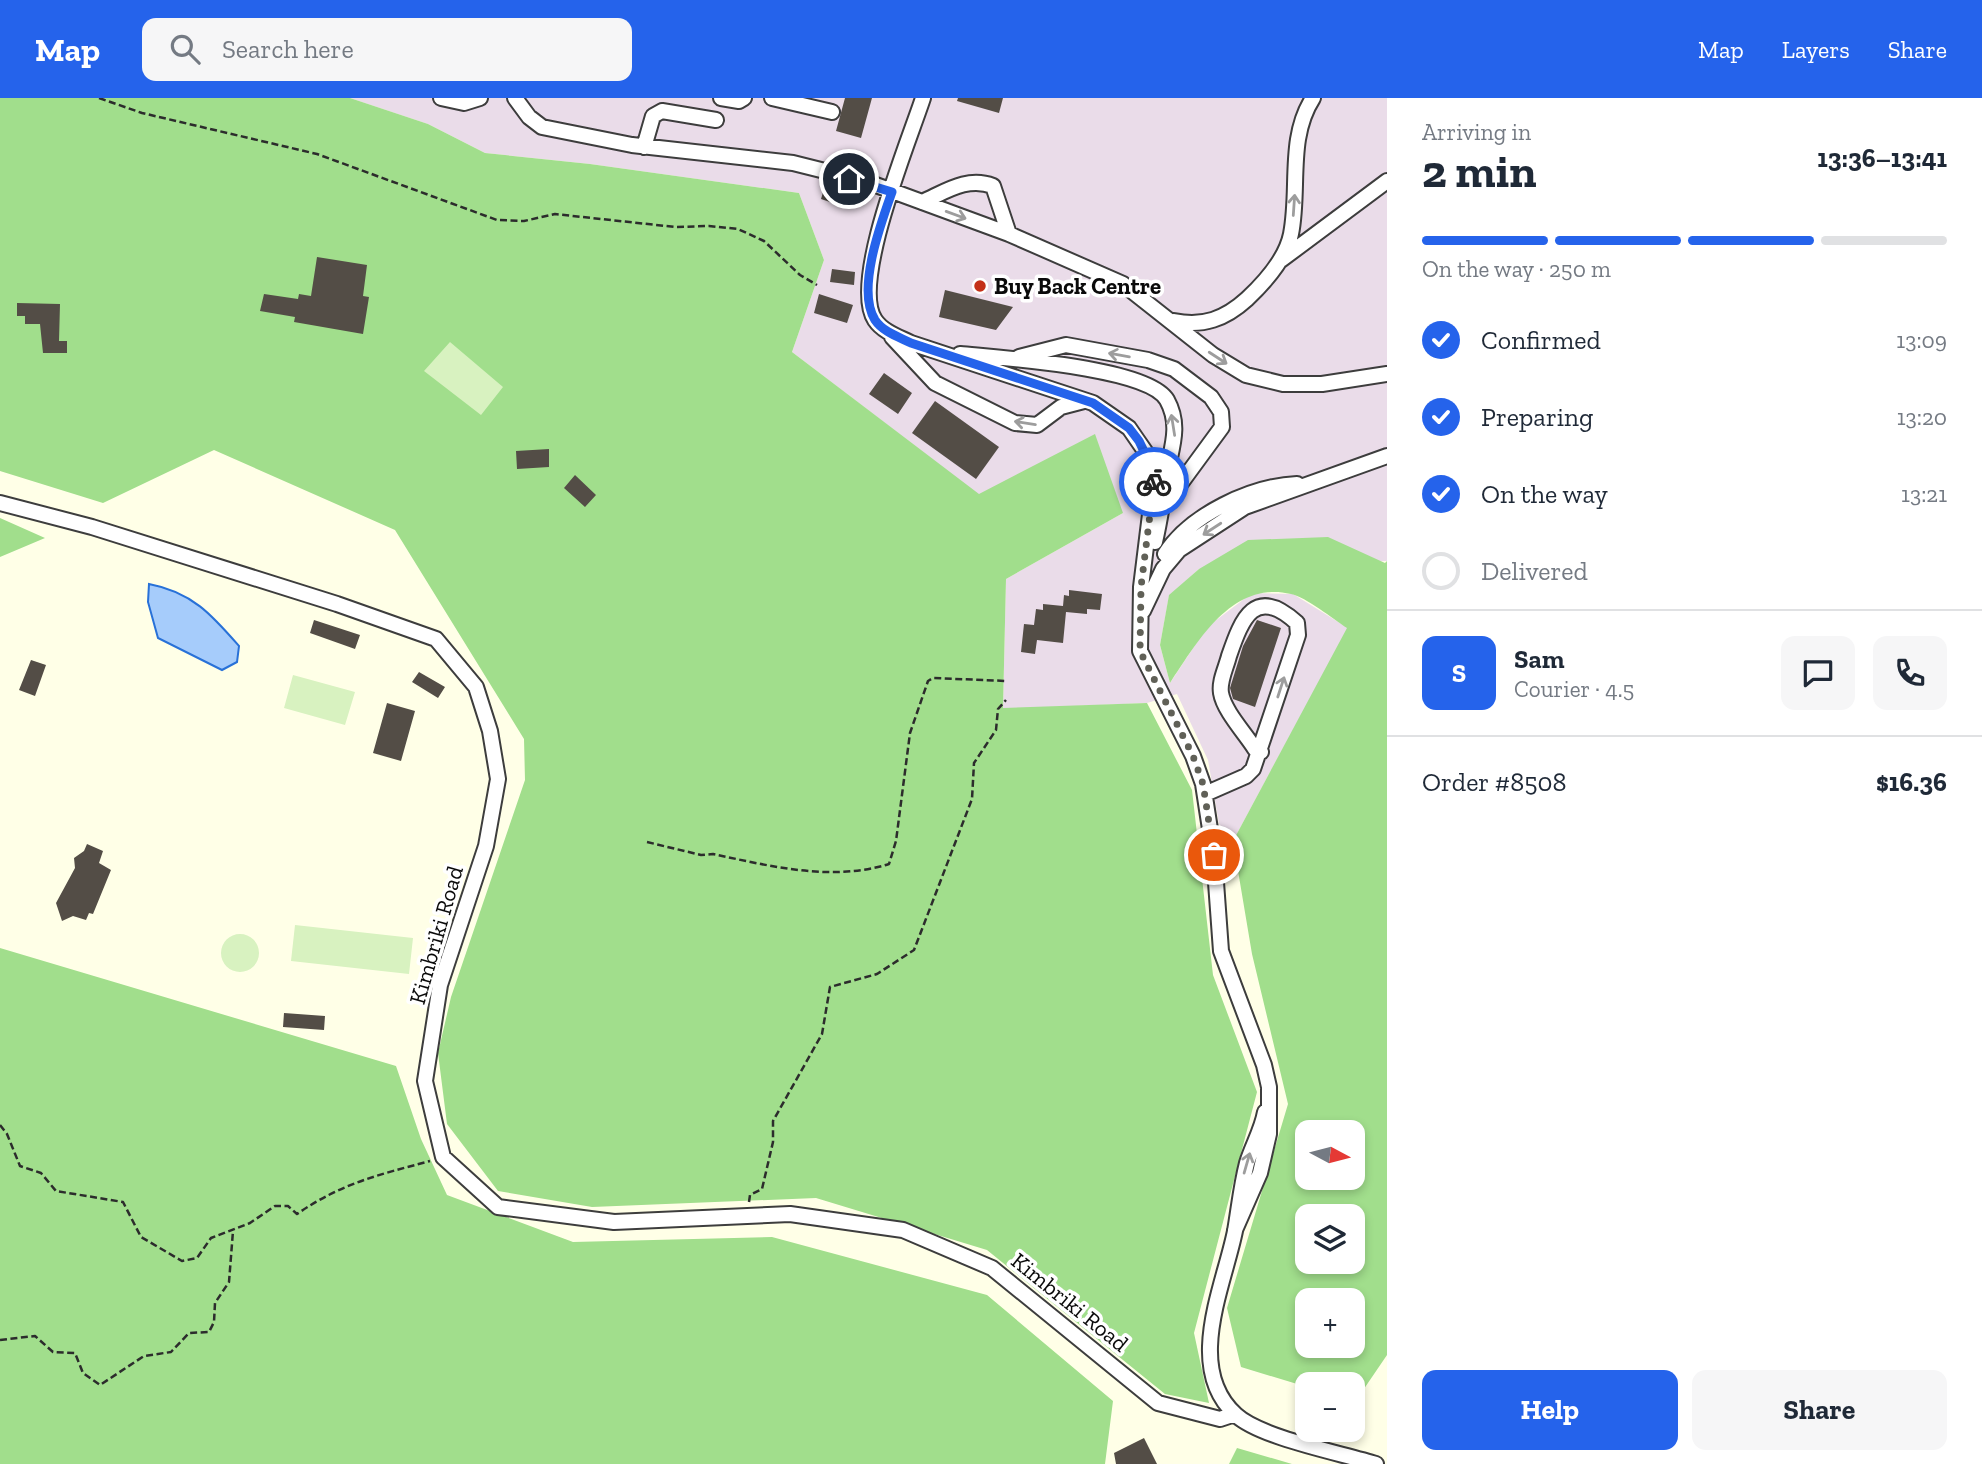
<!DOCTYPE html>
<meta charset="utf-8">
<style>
body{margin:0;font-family:"Zilla Slab",serif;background:#f6f6f7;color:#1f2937;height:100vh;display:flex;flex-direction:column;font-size:26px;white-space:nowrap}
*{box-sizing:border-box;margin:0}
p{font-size:23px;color:#747a83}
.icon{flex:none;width:38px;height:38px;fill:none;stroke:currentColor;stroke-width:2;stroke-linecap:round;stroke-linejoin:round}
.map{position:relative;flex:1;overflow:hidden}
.side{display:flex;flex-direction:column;background:#fff;width:595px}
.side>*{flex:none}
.needle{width:46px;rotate:97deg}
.fabs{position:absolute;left:1295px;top:1022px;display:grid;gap:14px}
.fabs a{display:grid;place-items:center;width:70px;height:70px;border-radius:14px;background:#fff;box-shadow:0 4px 10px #0003;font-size:35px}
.pin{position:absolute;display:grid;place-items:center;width:60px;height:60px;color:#fff;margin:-30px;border:4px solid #fff;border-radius:50%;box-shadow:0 2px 7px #0007}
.courier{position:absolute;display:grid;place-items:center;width:70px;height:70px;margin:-35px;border:5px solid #2563eb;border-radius:50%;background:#fff;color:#222;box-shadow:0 2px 9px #0007}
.headline em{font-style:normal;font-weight:700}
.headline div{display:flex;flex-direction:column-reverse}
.headline{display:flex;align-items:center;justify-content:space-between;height:119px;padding:0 35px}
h1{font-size:46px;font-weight:700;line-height:52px}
.bar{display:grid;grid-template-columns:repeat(4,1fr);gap:10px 7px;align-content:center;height:84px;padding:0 35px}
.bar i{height:9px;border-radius:5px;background:#e0e1e3}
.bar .active{background:#2563eb}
.bar p{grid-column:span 4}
.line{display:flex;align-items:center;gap:18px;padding:0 35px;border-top:2px solid #e0e1e3}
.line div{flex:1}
.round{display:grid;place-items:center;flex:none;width:74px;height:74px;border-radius:14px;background:#f6f6f7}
ol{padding:0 35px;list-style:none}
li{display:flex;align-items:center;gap:21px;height:77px}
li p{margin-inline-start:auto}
li .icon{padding:7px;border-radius:50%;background:#2563eb;color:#fff;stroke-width:4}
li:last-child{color:#747a83}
li i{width:38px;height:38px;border:4px solid #e0e1e3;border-radius:50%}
.action{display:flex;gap:14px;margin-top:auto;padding:14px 35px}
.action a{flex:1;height:80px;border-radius:14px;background:#2563eb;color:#fff;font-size:28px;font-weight:700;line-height:80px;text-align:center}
.action a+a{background:#f6f6f7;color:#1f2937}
header{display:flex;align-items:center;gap:42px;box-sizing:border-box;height:98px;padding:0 35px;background:#2563eb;color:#fff}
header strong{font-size:33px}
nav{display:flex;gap:38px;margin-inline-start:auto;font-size:24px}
.search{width:490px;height:63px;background:#f6f6f7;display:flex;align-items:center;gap:18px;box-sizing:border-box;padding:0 24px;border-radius:14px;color:#747a83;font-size:26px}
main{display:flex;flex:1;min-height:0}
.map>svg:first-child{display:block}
</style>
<header>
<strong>Map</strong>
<div class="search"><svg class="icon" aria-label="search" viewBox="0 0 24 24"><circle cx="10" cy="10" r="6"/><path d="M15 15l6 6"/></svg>Search here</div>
<nav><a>Map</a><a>Layers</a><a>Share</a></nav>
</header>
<main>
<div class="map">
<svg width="1387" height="1366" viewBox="0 0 1387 1366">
<rect width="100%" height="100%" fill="#ffffe7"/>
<path fill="#eadce9" d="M350 0H1387V463L1199 471 1169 498 1160 547 1170 585 1207 529 1252 495 1293 496 1348 530 1233 743 1219 726 1208 662 1177 596 1147 605 1003 611 1006 481 1123 415 979 397 792 254 824 162 799 95 590 66 485 55 428 26Z"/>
<path fill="#a1de8c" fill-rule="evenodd" d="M0 0H350L428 26 485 55 590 66 799 95 824 162 792 254 979 396 1095 336 1123 415 1006 481 1003 610 1147 605 1192 692 1213 877 1257 994 1194 1235 1209 1305 1165 1296 987 1152 816 1100 592 1109 498 1093 447 1026 438 955 451 899 525 682 524 641 395 432 214 352 103 405 0 373Z
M0 420 45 440 0 459Z
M1328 439 1385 465 1387 463V1257L1355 1304 1353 1286H1307V1289L1241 1269 1227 1210 1288 1006 1252 856 1233 743 1347 530C1333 521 1306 499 1291 496 1232 482 1198 543 1170 585L1160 547 1169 497 1199 471 1248 442ZM1307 1034H1353V1080H1307ZM1307 1118H1353V1164H1307ZM1307 1202H1353V1248H1307Z
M0 850 396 968 421 1041 447 1097 573 1144 772 1139 987 1197 1113 1303 1105 1366H0Z
M1237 1350 1292 1366H1229Z"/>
<path fill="#d8f2c0" d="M450 244 503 289 481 317 424 273Z
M293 577 355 594 345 627 284 610Z
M295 827 413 840 409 876 291 863Z
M221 855a19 19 0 1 1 38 0a19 19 0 1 1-38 0Z"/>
<path fill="#a6ccfb" stroke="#2871d8" stroke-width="2" d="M149 486C192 494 212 517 239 548L237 564 222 572 158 540 148 504Z"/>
<path fill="#534d46" d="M845 0H872L861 40 836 33Z
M958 0H1003L999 15 957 3Z
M825 88 846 94 842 108 821 101Z
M317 159 367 167 363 198 369 199 363 236 294 224 295 219 260 213 264 196 298 201 299 196 311 198Z
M832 171 855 174 854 187 830 184Z
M945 192 1013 209 996 232 939 219Z
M819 196 853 207 847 225 814 215Z
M17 205 60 206 59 243H67V255H43L40 226H25V218H17Z
M884 275 912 295 898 316 869 296Z
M935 303 999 349 976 381 912 335Z
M549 351V369L517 371 516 353Z
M575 377 596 397 585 409 564 390Z
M1069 492 1102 496 1100 512 1087 511V516L1066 514 1063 545 1037 542 1035 556 1021 554 1024 526 1034 527 1036 511 1043 512V506L1063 508 1064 497 1069 498Z
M314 522 360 537 355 551 310 535Z
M1257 522 1281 530 1255 609 1233 601 1230 590 1243 548Z
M31 562 46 567 35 598 19 592Z
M419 574 445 589 438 600 412 584Z
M387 605 415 613 401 663 373 655Z
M87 746 103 753 99 765 111 772 93 816 89 815 86 822 73 818 62 823 56 805 75 770 74 760 84 753Z
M284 915 325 918 324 932 283 929Z
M1144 1340 1157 1366H1116L1114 1355Z"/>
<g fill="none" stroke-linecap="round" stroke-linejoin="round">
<g stroke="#3d3d3d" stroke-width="18">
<path id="minor" d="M441 0 464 5 480 0
M515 0 529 19 542 29 632 47 793 65 865 83 1009 136 1123 186 1213 257 1246 277 1283 286H1322L1387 276
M721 0 739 3 744 0
M772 0 832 14
M923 0C909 43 850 185 875 222 883 234 899 239 911 245L1093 305 1129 330 1149 359 1155 376 1141 489 1140 553 1193 658 1203 686 1214 757 1221 853 1264 967 1269 989V1036L1260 1075 1235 1132
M644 49 653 18 662 13 716 22
M922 104C945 94 967 78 993 88L1009 136
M1281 162 1387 83
M1174 223C1203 229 1225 221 1247 201 1265 184 1286 161 1291 136 1300 91 1287 40 1313 0
M892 239 935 285 1015 325 1037 327 1061 309 1084 303
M960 256C1000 260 1148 269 1167 302 1182 329 1170 353 1166 380 1163 402 1160 422 1155 444
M1019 259 1066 247 1148 262 1174 271 1211 299 1221 314 1222 329 1167 404
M0 405 92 429 337 506 436 541 476 589 490 633 498 681 486 748 440 887 425 983 443 1059 498 1109 614 1124 790 1116 903 1132 992 1170 1158 1305 1220 1321 1235 1316
M1165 456C1190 417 1251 388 1297 386
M1143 513 1163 471 1179 452 1245 409 1387 358
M1205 696 1246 678 1253 671 1298 537 1297 525C1255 487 1242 520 1229 558 1226 570 1219 583 1221 595 1224 613 1245 635 1255 651L1261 654
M1265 1014C1262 1032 1252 1048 1247 1065 1241 1088 1239 1110 1235 1133 1224 1188 1184 1270 1236 1317 1261 1340 1341 1355 1376 1366"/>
</g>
<path stroke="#2c2c2c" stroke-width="2.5" stroke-dasharray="7 3.5" stroke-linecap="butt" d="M99 0 142 15 317 56 497 122 524 123 555 116 675 129 709 128 738 131 764 143 800 177 817 187
M647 744 701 757 713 756C770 768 831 784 889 766L896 743 910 635 928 583 933 580 1007 583
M0 1027 7 1036 20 1068 41 1075 56 1093 123 1104 141 1139 182 1163 197 1160 211 1140 250 1125 275 1108H288L297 1116C342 1085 378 1077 430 1063
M749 1104 750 1097 762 1091 773 1044V1023L822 936 830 889 877 876 914 852 972 701 974 665 996 632 998 611 1006 602
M0 1242 35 1238 53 1254 75 1255 83 1275 100 1287 144 1258 171 1254 189 1235 209 1234 214 1224 215 1205 229 1184 233 1133"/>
<use href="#minor" stroke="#fff" stroke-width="14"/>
</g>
<defs><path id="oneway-shaft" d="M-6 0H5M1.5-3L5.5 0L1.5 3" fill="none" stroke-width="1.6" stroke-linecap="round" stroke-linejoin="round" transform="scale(1.75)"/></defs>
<g stroke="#9d9d9d">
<use href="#oneway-shaft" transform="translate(1294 107) rotate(-86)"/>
<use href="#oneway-shaft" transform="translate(956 117) rotate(20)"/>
<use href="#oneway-shaft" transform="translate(1119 257) rotate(-170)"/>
<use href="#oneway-shaft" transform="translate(1218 260) rotate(33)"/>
<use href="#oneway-shaft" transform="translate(1025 325) rotate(-171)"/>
<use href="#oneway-shaft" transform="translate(1173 327) rotate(-99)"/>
<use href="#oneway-shaft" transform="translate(1212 431) rotate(147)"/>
<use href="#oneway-shaft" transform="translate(1281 589) rotate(-72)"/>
<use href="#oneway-shaft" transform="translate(1247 1065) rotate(-74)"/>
</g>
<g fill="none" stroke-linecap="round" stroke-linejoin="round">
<path stroke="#606057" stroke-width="7" stroke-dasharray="0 12.6" d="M1154 384 1141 489 1140 553 1193 658 1203 686 1214 757"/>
<path stroke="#2563eb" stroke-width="9" d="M849 81 892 94C881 125 856 192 875 222 883 234 899 239 911 245L1093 305 1129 330 1139 343 1155 376 1154 384"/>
</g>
<circle fill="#c43018" stroke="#fff" stroke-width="2.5" cx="980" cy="188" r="7"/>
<g text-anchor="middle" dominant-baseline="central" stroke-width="7" stroke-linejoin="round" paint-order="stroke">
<g font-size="23" font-weight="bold" fill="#0a0a0a" stroke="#fff" text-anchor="start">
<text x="994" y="188">Buy Back Centre</text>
</g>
<g font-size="23" fill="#0a0a0a" stroke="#fff">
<text transform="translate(436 837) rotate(-74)">Kimbriki Road</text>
<text transform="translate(1070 1204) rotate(39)">Kimbriki Road</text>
</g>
</g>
</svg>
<div class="fabs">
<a><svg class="needle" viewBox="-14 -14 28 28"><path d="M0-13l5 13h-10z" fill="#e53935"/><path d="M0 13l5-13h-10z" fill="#747a83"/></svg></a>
<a><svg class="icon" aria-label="layers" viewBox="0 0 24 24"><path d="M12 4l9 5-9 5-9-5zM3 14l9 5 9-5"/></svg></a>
<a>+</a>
<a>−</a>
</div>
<div class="pin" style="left:1214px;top:757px;background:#ea580c"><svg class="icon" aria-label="bag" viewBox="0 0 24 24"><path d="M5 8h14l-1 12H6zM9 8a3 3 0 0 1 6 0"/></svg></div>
<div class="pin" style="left:849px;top:81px;background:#1f2937"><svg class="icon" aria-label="home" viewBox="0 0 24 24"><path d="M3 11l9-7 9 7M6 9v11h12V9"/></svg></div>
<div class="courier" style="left:1154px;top:384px"><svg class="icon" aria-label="bike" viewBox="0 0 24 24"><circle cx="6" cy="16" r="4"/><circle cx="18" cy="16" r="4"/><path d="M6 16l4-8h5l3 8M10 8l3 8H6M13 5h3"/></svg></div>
</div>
<section class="side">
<div class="headline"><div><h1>2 min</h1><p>Arriving in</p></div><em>13:36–13:41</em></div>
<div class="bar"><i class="active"></i><i class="active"></i><i class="active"></i><i></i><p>On the way · 250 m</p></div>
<ol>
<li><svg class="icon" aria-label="check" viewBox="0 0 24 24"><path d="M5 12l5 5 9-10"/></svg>Confirmed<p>13:09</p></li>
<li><svg class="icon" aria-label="check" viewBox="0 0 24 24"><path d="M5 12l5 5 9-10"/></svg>Preparing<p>13:20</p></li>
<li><svg class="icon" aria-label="check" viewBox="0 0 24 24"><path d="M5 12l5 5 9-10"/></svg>On the way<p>13:21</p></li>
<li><i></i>Delivered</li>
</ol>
<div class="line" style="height:126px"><b class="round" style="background:#2563eb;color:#fff">S</b><div><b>Sam</b><p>Courier · 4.5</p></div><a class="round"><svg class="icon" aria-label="chat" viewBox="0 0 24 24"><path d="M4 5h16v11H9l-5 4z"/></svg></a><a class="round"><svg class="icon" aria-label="phone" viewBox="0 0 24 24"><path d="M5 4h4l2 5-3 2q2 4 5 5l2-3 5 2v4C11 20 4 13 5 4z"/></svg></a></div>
<div class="line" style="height:91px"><div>Order #8508</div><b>$16.36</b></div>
<div class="action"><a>Help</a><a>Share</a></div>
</section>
</main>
